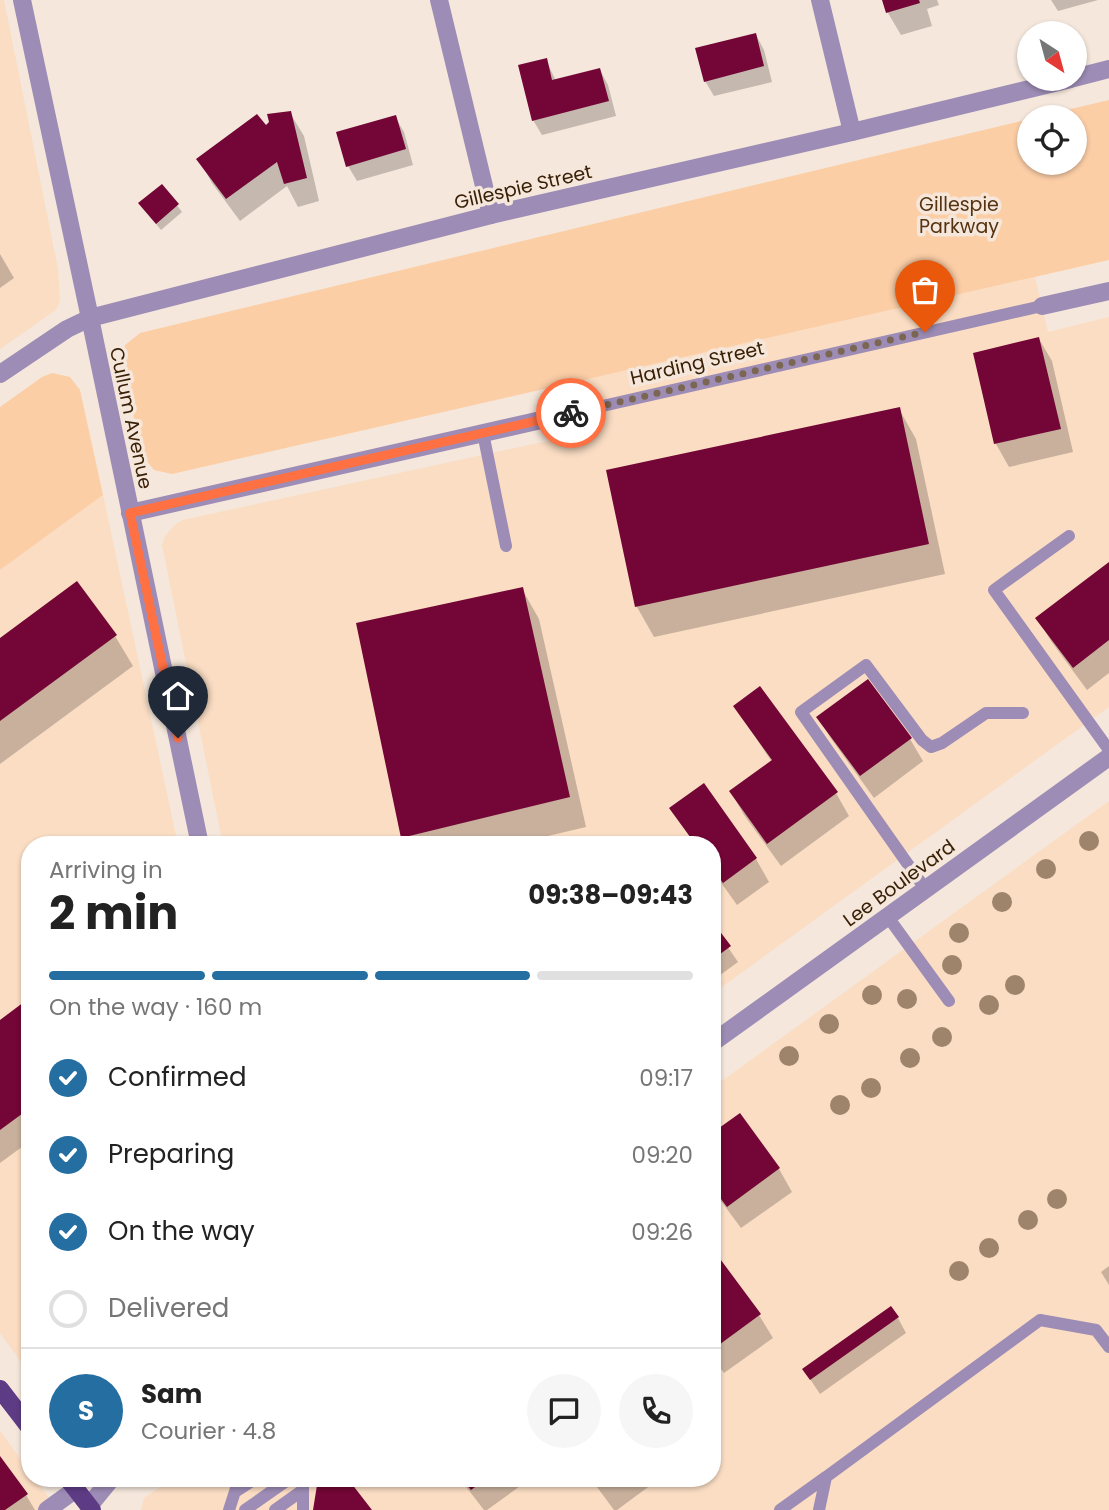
<!DOCTYPE html>
<meta charset="utf-8">
<style>
body{margin:0;font-family:Poppins,sans-serif;background:#f6f6f6;color:#222;height:100vh;display:flex;flex-direction:column;font-size:26px;white-space:nowrap}
*{box-sizing:border-box;margin:0}
p{font-size:23px;color:#767676}
.icon{flex:none;width:38px;height:38px;fill:none;stroke:currentColor;stroke-width:2;stroke-linecap:round;stroke-linejoin:round}
.map{position:relative;flex:1;overflow:hidden}
.panel{position:absolute;left:21px;top:836px;width:700px;height:651px;display:flex;flex-direction:column;background:#fff;border-radius:28px;box-shadow:0 2px 5px #0004}
.panel>*{flex:none}
.needle{width:46px;rotate:144deg}
.controls{position:absolute;left:1017px;top:21px;display:grid;gap:14px}
.controls a{display:grid;place-items:center;width:70px;height:70px;border-radius:50%;background:#fff;box-shadow:0 2px 5px #0004;font-size:35px}
.pin{position:absolute;display:grid;place-items:center;width:60px;height:60px;color:#fff;margin:-72px -30px;border-radius:50% 50% 50% 0;rotate:-45deg;box-shadow:0 0 7px #0007}
.pin .icon{rotate:45deg}
.courier{position:absolute;display:grid;place-items:center;width:70px;height:70px;margin:-35px;border:5px solid #ff7043;border-radius:50%;background:#fff;color:#222;box-shadow:0 2px 9px #0007}
.headline em{font-style:normal;font-weight:700}
.headline div{display:flex;flex-direction:column-reverse}
.headline{display:flex;align-items:center;justify-content:space-between;height:119px;padding:0 28px}
h1{font-size:46px;font-weight:700;line-height:52px}
.bar{display:grid;grid-template-columns:repeat(4,1fr);gap:10px 7px;align-content:center;height:84px;padding:0 28px}
.bar i{height:9px;border-radius:5px;background:#e0e0e0}
.bar .on{background:#246ea1}
.bar p{grid-column:span 4}
.line{display:flex;align-items:center;gap:18px;padding:0 28px;border-top:2px solid #e0e0e0}
.line div{flex:1}
.round{display:grid;place-items:center;flex:none;width:74px;height:74px;border-radius:37px;background:#f6f6f6}
ol{padding:0 28px;list-style:none}
li{display:flex;align-items:center;gap:21px;height:77px}
li p{margin-inline-start:auto}
li .icon{padding:7px;border-radius:50%;background:#246ea1;color:#fff;stroke-width:4}
li:last-child{color:#767676}
li i{width:38px;height:38px;border:4px solid #e0e0e0;border-radius:50%}
.map>svg:first-child{display:block}
</style>
<div class="map">
<svg width="1109" height="1510" viewBox="0 0 1109 1510">
<rect width="100%" height="100%" fill="#f5e7db"/>
<path fill="#faddc3" d="M0 0H4L58 269 60 301 56 310 0 349Z
M1035 277 1048 332 1109 317V707L712 994V845H223L162 545 165 536 176 524 183 520 589 432 578 381Z
M103 495 178 845H30V1374L0 1333V570Z
M1109 801V1510H141L144 1498 171 1479H712V1088Z
M0 1431 30 1472V1479H35L58 1510H0Z"/>
<path fill="#fccea6" d="M1109 100V260L172 474 154 470 142 455 121 358 125 345 140 333 1029 119V163H1074V117H1037Z
M52 373 70 377 80 390 103 495 0 570V407L42 377Z"/>
<path fill="#0003" d="M884 0H937L939 5 927 9 932 26 901 35 888 13Z
M1051 0H1098L1058 11Z
M756 35 764 50 772 82 714 96 705 81Z
M546 60 556 81 600 70 608 85 616 116 542 135 533 120Z
M290 113 304 136 319 201 298 207 287 186 240 221 212 183 199 160Z
M395 117 404 132 413 165 357 181 348 166Z
M162 186 182 212 161 230 140 204Z
M0 254 14 278 0 288Z
M1039 339 1052 361 1073 452 1009 467 996 444 975 354Z
M899 409 916 439 945 574 654 637 637 607 608 471Z
M1109 564V673L1087 690 1051 641 1038 619Z
M522 589 539 619 586 827 510 845H408L403 837Z
M115 636 133 666 0 764V640Z
M760 689 836 793 849 816 781 866 744 815 731 792 772 762 735 707Z
M818 718 910 739 923 761 874 798 832 740Z
M672 809 756 859 769 882 737 905 712 870V845H695Z
M712 924 738 962 712 981Z
M30 1013V1141L0 1163V1022Z
M712 1135 779 1169 792 1192 741 1228 712 1189Z
M712 1251 759 1315 773 1338 724 1373 712 1357Z
M1109 1266V1285L1101 1272Z
M898 1318 906 1333 820 1394 804 1370Z
M0 1459 26 1495 35 1510H0Z
M460 1479H530L487 1510H484Z
M591 1479H659L617 1510H614Z"/>
<path fill="#730636" d="M882 0H919L920 3 886 13Z
M756 33 764 66 704 82 695 48Z
M547 58 552 80 600 68 609 101 532 121 518 65Z
M291 111 307 178 284 184 277 162 226 199 196 159 257 114 266 125 269 122 267 114Z
M396 115 406 149 346 167 336 132Z
M162 184 179 204 156 224 138 203Z
M1039 337 1061 429 994 444 973 353Z
M900 407 929 544 635 607 606 470Z
M1109 562V640L1073 668 1035 618Z
M77 581 117 635 0 721V638Z
M523 587 570 797 401 838 356 623Z
M868 679 912 738 860 776 816 717Z
M760 686 838 792 767 844 729 791 772 760 733 706Z
M704 783 757 858 723 883 712 868V845H696L669 808Z
M712 921 731 946 712 960Z
M24 1002 30 1010V1108L0 1130V1020Z
M740 1113 780 1168 727 1207 712 1187V1133Z
M712 1248 761 1314 712 1350Z
M891 1306 899 1317 810 1380 802 1369Z
M0 1456 28 1494 5 1510H0Z
M318 1479H348L372 1510H313Z
M462 1479H486L471 1490Z"/>
<g fill="none" stroke-linecap="round" stroke-linejoin="round">
<path stroke="#9d8cb5" stroke-width="12" d="M585 410 1042 306
M483 433 506 546
M1069 536 994 590 1109 750
M926 890 801 712 866 665 922 740 931 747 942 743 986 713H1023
M888 917 949 1001
M235 1492 255 1479
M229 1510 239 1479
M245 1510 289 1479
M275 1510 303 1490
M303 1510V1479
M780 1510 826 1477
M819 1510 826 1477 1040 1320 1096 1330 1109 1347"/>
<path stroke="#9d8cb5" stroke-width="18" d="M22 0 90 318
M439 0 491 215
M820 0 852 132
M1042 306 1109 291
M130 513 585 410
M47 1510 76 1489"/>
<path stroke="#9d8cb5" stroke-width="18" d="M1074 78 1109 69
M90 318 200 845
M0 374 67 329 90 318 491 215 852 132 1071 79
M712 1043 1109 757
M89 1506 111 1479"/>
<path stroke="#5e3c85" stroke-width="18" d="M0 1389 30 1428
M68 1479 92 1510"/>
</g>
<g fill="#9d846b">
<circle cx="1089" cy="841" r="10"/>
<circle cx="1046" cy="869" r="10"/>
<circle cx="1002" cy="902" r="10"/>
<circle cx="959" cy="933" r="10"/>
<circle cx="952" cy="965" r="10"/>
<circle cx="1015" cy="985" r="10"/>
<circle cx="872" cy="995" r="10"/>
<circle cx="907" cy="999" r="10"/>
<circle cx="989" cy="1005" r="10"/>
<circle cx="829" cy="1024" r="10"/>
<circle cx="942" cy="1037" r="10"/>
<circle cx="789" cy="1056" r="10"/>
<circle cx="910" cy="1058" r="10"/>
<circle cx="871" cy="1088" r="10"/>
<circle cx="840" cy="1105" r="10"/>
<circle cx="1057" cy="1199" r="10"/>
<circle cx="1028" cy="1220" r="10"/>
<circle cx="989" cy="1248" r="10"/>
<circle cx="959" cy="1271" r="10"/>
</g>
<g fill="none" stroke-linecap="round" stroke-linejoin="round">
<path stroke="#7b6651" stroke-width="7" stroke-dasharray="0 12.6" d="M571 413 925 332"/>
<path stroke="#ff7043" stroke-width="9" d="M178 738 130 513 571 413"/>
</g>
<g text-anchor="middle" dominant-baseline="central" stroke-width="7" stroke-linejoin="round" paint-order="stroke">
<g font-size="19" fill="#392006" stroke="#f5e7db">
<text transform="translate(523 187) rotate(-13)">Gillespie Street</text>
<text transform="translate(697 363) rotate(-13)">Harding Street</text>
<text transform="translate(131 418) rotate(78)">Cullum Avenue</text>
<text transform="translate(899 883) rotate(-36)">Lee Boulevard</text>
</g>
<g font-size="19" fill="#553310" stroke="#f5e7db">
<text x="959" y="204">Gillespie<tspan x="959" dy="22">Parkway</tspan></text>
</g>
</g>
</svg>
<div class="controls">
<a><svg class="needle" viewBox="-14 -14 28 28"><path d="M0-13l5 13h-10z" fill="#e53935"/><path d="M0 13l5-13h-10z" fill="#767676"/></svg></a>
<a><svg class="icon" aria-label="locate" viewBox="0 0 24 24"><circle cx="12" cy="12" r="6"/><path d="M12 2v4M12 18v4M2 12h4M18 12h4"/></svg></a>
</div>
<div class="pin" style="left:925px;top:332px;background:#ea580c"><svg class="icon" aria-label="bag" viewBox="0 0 24 24"><path d="M5 8h14l-1 12H6zM9 8a3 3 0 0 1 6 0"/></svg></div>
<div class="pin" style="left:178px;top:738px;background:#1f2937"><svg class="icon" aria-label="home" viewBox="0 0 24 24"><path d="M3 11l9-7 9 7M6 9v11h12V9"/></svg></div>
<div class="courier" style="left:571px;top:413px"><svg class="icon" aria-label="bike" viewBox="0 0 24 24"><circle cx="6" cy="16" r="4"/><circle cx="18" cy="16" r="4"/><path d="M6 16l4-8h5l3 8M10 8l3 8H6M13 5h3"/></svg></div>
<section class="panel">
<div class="headline"><div><h1>2 min</h1><p>Arriving in</p></div><em>09:38–09:43</em></div>
<div class="bar"><i class="on"></i><i class="on"></i><i class="on"></i><i></i><p>On the way · 160 m</p></div>
<ol>
<li><svg class="icon" aria-label="check" viewBox="0 0 24 24"><path d="M5 12l5 5 9-10"/></svg>Confirmed<p>09:17</p></li>
<li><svg class="icon" aria-label="check" viewBox="0 0 24 24"><path d="M5 12l5 5 9-10"/></svg>Preparing<p>09:20</p></li>
<li><svg class="icon" aria-label="check" viewBox="0 0 24 24"><path d="M5 12l5 5 9-10"/></svg>On the way<p>09:26</p></li>
<li><i></i>Delivered</li>
</ol>
<div class="line" style="height:126px"><b class="round" style="background:#246ea1;color:#fff">S</b><div><b>Sam</b><p>Courier · 4.8</p></div><a class="round"><svg class="icon" aria-label="chat" viewBox="0 0 24 24"><path d="M4 5h16v11H9l-5 4z"/></svg></a><a class="round"><svg class="icon" aria-label="phone" viewBox="0 0 24 24"><path d="M5 4h4l2 5-3 2q2 4 5 5l2-3 5 2v4C11 20 4 13 5 4z"/></svg></a></div>
</section>
</div>
